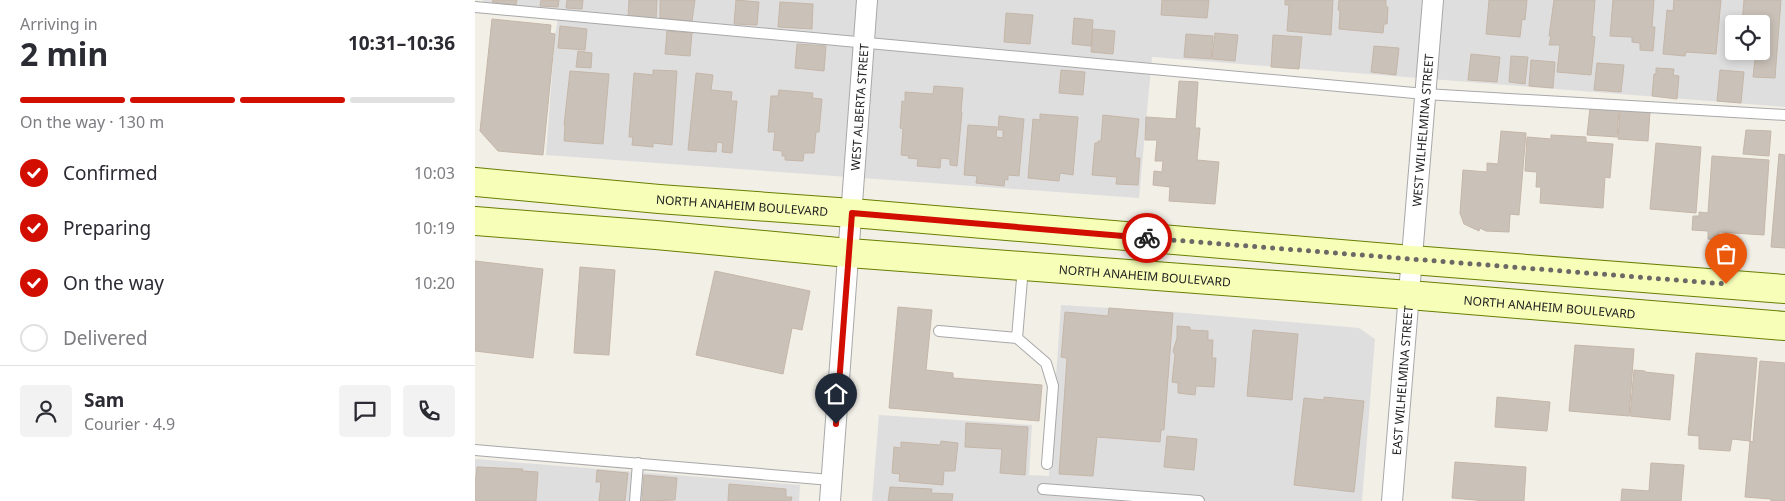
<!DOCTYPE html>
<meta charset="utf-8">
<style>
body{margin:0;font-family:"Noto Sans",sans-serif;background:#f2f2f3;color:#2b2b33;height:100vh;display:flex;flex-direction:column;font-size:19px;white-space:nowrap}
*{box-sizing:border-box;margin:0}
p{font-size:16px;color:#7c7c81}
.icon{flex:none;width:28px;height:28px;fill:none;stroke:currentColor;stroke-width:2;stroke-linecap:round;stroke-linejoin:round}
.map{position:relative;flex:1;overflow:hidden}
.side{display:flex;flex-direction:column;background:#fff;width:475px}
.side>*{flex:none}
.controls{position:absolute;left:1250px;top:15px;display:grid;gap:10px}
.controls a{display:grid;place-items:center;width:45px;height:45px;border-radius:5px;background:#fff;box-shadow:0 2px 8px #0003;font-size:25px}
.pin{position:absolute;display:grid;place-items:center;width:42px;height:42px;color:#fff;margin:-51px -21px;border-radius:50% 50% 50% 0;rotate:-45deg;box-shadow:0 0 5px #0007}
.pin .icon{rotate:45deg}
.courier{position:absolute;display:grid;place-items:center;width:50px;height:50px;margin:-25px;border:4px solid #d10e00;border-radius:50%;background:#fff;color:#222;box-shadow:0 1px 6px #0007}
.overview em{font-style:normal;font-weight:700}
.overview div{display:flex;flex-direction:column-reverse}
.overview{display:flex;align-items:center;justify-content:space-between;height:85px;padding:0 20px}
h1{font-size:32px;font-weight:700;line-height:38px}
.bar{display:grid;grid-template-columns:repeat(4,1fr);gap:8px 5px;align-content:center;height:60px;padding:0 20px}
.bar i{height:6px;border-radius:4px;background:#e1e1e2}
.bar .active{background:#d10e00}
.bar p{grid-column:span 4}
.line{display:flex;align-items:center;gap:12px;padding:0 20px;border-top:1px solid #e1e1e2}
.line div{flex:1}
.round{display:grid;place-items:center;flex:none;width:52px;height:52px;border-radius:5px;background:#f2f2f3}
ol{padding:0 20px;list-style:none}
li{display:flex;align-items:center;gap:15px;height:55px}
li p{margin-inline-start:auto}
li .icon{padding:5px;border-radius:50%;background:#d10e00;color:#fff;stroke-width:4}
li:last-child{color:#7c7c81}
li i{width:28px;height:28px;border:2px solid #e1e1e2;border-radius:50%}
main{display:flex;flex:1;min-height:0}
.map>svg:first-child{display:block}
</style>
<main>
<section class="side">
<div class="overview"><div><h1>2 min</h1><p>Arriving in</p></div><em>10:31–10:36</em></div>
<div class="bar"><i class="active"></i><i class="active"></i><i class="active"></i><i></i><p>On the way · 130 m</p></div>
<ol>
<li><svg class="icon" aria-label="check" viewBox="0 0 24 24"><path d="M5 12l5 5 9-10"/></svg>Confirmed<p>10:03</p></li>
<li><svg class="icon" aria-label="check" viewBox="0 0 24 24"><path d="M5 12l5 5 9-10"/></svg>Preparing<p>10:19</p></li>
<li><svg class="icon" aria-label="check" viewBox="0 0 24 24"><path d="M5 12l5 5 9-10"/></svg>On the way<p>10:20</p></li>
<li><i></i>Delivered</li>
</ol>
<div class="line" style="height:90px"><a class="round"><svg class="icon" aria-label="person" viewBox="0 0 24 24"><circle cx="12" cy="8" r="4"/><path d="M4 21q1-7 8-7t8 7"/></svg></a><div><b>Sam</b><p>Courier · 4.9</p></div><a class="round"><svg class="icon" aria-label="chat" viewBox="0 0 24 24"><path d="M4 5h16v11H9l-5 4z"/></svg></a><a class="round"><svg class="icon" aria-label="phone" viewBox="0 0 24 24"><path d="M5 4h4l2 5-3 2q2 4 5 5l2-3 5 2v4C11 20 4 13 5 4z"/></svg></a></div>
</section>
<div class="map">
<svg width="1310" height="501" viewBox="0 0 1310 501">
<rect width="100%" height="100%" fill="#f2efe7"/>
<path fill="#dfdede" fill-rule="evenodd" d="M8 0H1310V107L677 57 664 198 71 155 80 34 85 10 8 2ZM1259 24H1286V51H1259Z
M586 305 698 312 884 328 900 339 887 501H397L404 415 557 425 554 475 574 476Z
M0 459 325 485 324 501H0Z"/>
<path fill="#cac2b9" stroke="#c5b6a8" d="M18 0H42L41 5 17 2Z
M66 0H84L83 7 65 6Z
M92 0H108L107 9 91 8Z
M154 0H182L181 19 153 17Z
M185 0H220L217 21 185 18Z
M261 0 284 2 282 25 259 24Z
M687 0H734L732 18 686 15Z
M810 0H858L856 35 812 31 814 5H810Z
M864 0H911V7H913L912 24H909L908 33 864 29 865 10H863Z
M1014 0H1052L1050 20 1047 19 1045 37 1011 34Z
M1079 0H1120L1117 36 1120 37 1116 75 1082 72 1085 45H1074L1076 36H1074Z
M1138 0H1179L1177 27H1180L1178 51 1165 50V43L1157 42V37L1135 36Z
M1199 0H1246L1241 54 1211 52 1210 56 1188 54 1192 10 1198 11Z
M1269 0H1306L1300 78 1278 77 1281 51H1286V24H1267Z
M305 2 338 4 337 29 303 27Z
M531 13 558 15 555 44 529 42Z
M599 18 618 20 616 46 597 44Z
M17 19 76 25 75 33 80 34 68 155 23 151 5 131Z
M85 26 112 29 110 50 83 48Z
M618 29 640 31 638 54 616 52Z
M192 31 217 33 215 56 190 54Z
M740 33 763 35 760 61 737 59Z
M711 34 738 36 736 59 709 57Z
M798 35 827 37 824 69 796 67Z
M322 44 351 46 349 71 320 68Z
M899 46 924 48 921 75 896 72Z
M103 51 117 53 116 68 101 67Z
M996 54 1025 57 1022 82 993 80Z
M1036 56 1053 57 1050 84 1034 82Z
M1056 60 1080 62 1078 88 1054 86Z
M1122 63 1149 65 1146 92 1119 90Z
M1181 68 1199 69 1198 75 1204 76 1202 99 1177 96 1179 74H1181Z
M178 70 202 71 197 145 178 143V147L157 145 158 137H154L159 73 178 75Z
M586 70 610 72 608 95 584 93Z
M1245 70 1269 72 1266 103 1242 101Z
M95 71 134 74 128 144 89 141 90 125H89Z
M221 73 238 75 236 90 257 92 256 101H262L257 153 247 152 248 143 242 142 241 152 213 150Z
M704 81 723 82 720 128H725L722 160 744 162 740 204 694 201 695 187 678 185 679 171 687 172 688 161H680L682 140H670L671 117 701 119Z
M459 86 488 88 486 112H487L482 166 475 165V159L466 158 465 168 442 166 443 159 433 158 434 156 426 155 428 129 425 128 427 101 430 102V92L458 94Z
M304 90 338 93 337 98 347 99 344 132H341L339 153H329L328 161 310 160V156H307V151L298 150 300 132H293L296 96H303Z
M1115 108 1144 110 1142 137 1112 135Z
M1145 110 1175 112 1173 141 1143 139Z
M565 114 603 117 598 175 585 173 584 181 553 178 558 119 565 120Z
M628 115 664 119 660 158H665L663 185 641 184 642 177 617 175 620 143H623V141H626Z
M524 116 549 119 544 176 533 175V180L530 179 529 186 501 183 502 176 489 175 493 125 522 127 521 137 528 138V130H523Z
M1271 130 1296 131 1294 156 1268 154Z
M1026 131 1051 133 1044 215 1035 214 1034 232 1011 231 1005 228 1004 231 989 224 985 213 988 170 1012 172V163L1023 164Z
M1076 135 1111 137V142L1138 144 1135 178 1130 177 1128 208 1065 203 1066 187H1061L1062 172 1050 171 1052 137 1076 139Z
M1181 143 1226 147 1221 213 1175 209Z
M1304 154 1310 155V248L1296 247Z
M1237 156 1294 160 1289 235 1244 232V240L1233 239V231L1217 230 1218 216H1224V212L1233 213Z
M0 261 68 269 58 358 0 351Z
M105 267 140 270 134 355 99 353Z
M240 271 335 291 327 330 317 328 308 374 221 355Z
M423 307 457 310 451 370 478 373V378L567 385 564 421 414 408Z
M634 308 698 313 689 430H686L685 442 622 437 618 476 584 474 592 358 586 357 590 312 633 316Z
M702 326 715 327V330L733 331V340H738L737 358H741L739 387 721 386 720 395 703 393V383L697 382 700 355 698 351 702 338Z
M778 330 823 334 817 400 772 396Z
M1100 345 1159 349 1154 416 1094 411Z
M1221 353 1282 358 1275 441 1257 439 1255 451 1224 449V436L1213 435Z
M1285 361 1310 363V501H1296V499L1270 497 1275 441 1278 442Z
M1159 370 1170 371V372L1199 375 1195 420 1155 416Z
M849 397 889 401 879 492 819 485 829 398 849 400Z
M1022 397 1075 402 1072 431 1020 427Z
M491 423 553 427 550 475 525 473 527 449 490 447Z
M692 436 722 439 719 470 689 467Z
M466 441 483 443 480 471H469L468 485 424 481 425 474 417 473 419 447 426 448V442L465 445Z
M980 462 1051 467 1049 501H1011L977 498Z
M1176 463 1209 465 1206 501H1146L1147 489 1174 491Z
M2 467 48 469 47 471 63 472 61 501H0V477H1Z
M122 470 153 473 150 501H124L126 482H121Z
M169 475 202 478 200 500 167 501Z
M254 484 311 489V497H317L316 501H253Z
M415 487 457 489 456 493 478 494 477 501H413Z"/>
<g fill="none" stroke-linecap="round" stroke-linejoin="round">
<g stroke="#a8a8a8" stroke-width="12">
<path id="lane" d="M0 7 950 94 1310 115
M464 331 542 338 548 267
M542 338 571 363 578 386 572 464
M0 450 356 480
M568 489 724 501
M160 501 163 463"/>
</g>
<g stroke="#a8a8a8" stroke-width="22">
<g id="street">
<path id="s1" d="M355 501 392 0"/>
<path id="s2" d="M917 501 958 0"/>
</g>
</g>
<g stroke="#697f00" stroke-width="30">
<g id="secondary">
<path id="s3" d="M0 182 184 199 377 213 937 260 1310 289"/>
<path id="s4" d="M0 221 181 235 374 253 934 295 1310 326"/>
</g>
</g>
<use href="#lane" stroke="#fff" stroke-width="10"/>
<use href="#street" stroke="#fff" stroke-width="20"/>
<use href="#secondary" stroke="#f6feb8" stroke-width="28"/>
</g>
<g fill="none" stroke-linecap="round" stroke-linejoin="round">
<path stroke="#6a6966" stroke-width="5" stroke-dasharray="0 9" d="M672 238 1251 284"/>
<path stroke="#d10e00" stroke-width="6" d="M361 424 377 213 672 238"/>
</g>
<g text-anchor="middle" dominant-baseline="central" stroke-width="4.5" stroke-linejoin="round" paint-order="stroke">
<g font-size="12" fill="#212121" stroke="#fff">
<text stroke="none"><textPath href="#s1" startOffset="395">WEST ALBERTA STREET</textPath></text>
<text stroke="none"><textPath href="#s2" startOffset="372">WEST WILHELMINA STREET</textPath></text>
<text stroke="none"><textPath href="#s3" startOffset="268">NORTH ANAHEIM BOULEVARD</textPath></text>
<text stroke="none"><textPath href="#s4" startOffset="672">NORTH ANAHEIM BOULEVARD</textPath></text>
<text stroke="none"><textPath href="#s4" startOffset="1078">NORTH ANAHEIM BOULEVARD</textPath></text>
<text stroke="none"><textPath href="#s2" startOffset="121">EAST WILHELMINA STREET</textPath></text>
</g>
</g>
</svg>
<div class="controls">
<a><svg class="icon" aria-label="locate" viewBox="0 0 24 24"><circle cx="12" cy="12" r="6"/><path d="M12 2v4M12 18v4M2 12h4M18 12h4"/></svg></a>
</div>
<div class="pin" style="left:1251px;top:284px;background:#ea580c"><svg class="icon" aria-label="bag" viewBox="0 0 24 24"><path d="M5 8h14l-1 12H6zM9 8a3 3 0 0 1 6 0"/></svg></div>
<div class="pin" style="left:361px;top:424px;background:#1f2937"><svg class="icon" aria-label="home" viewBox="0 0 24 24"><path d="M3 11l9-7 9 7M6 9v11h12V9"/></svg></div>
<div class="courier" style="left:672px;top:238px"><svg class="icon" aria-label="bike" viewBox="0 0 24 24"><circle cx="6" cy="16" r="4"/><circle cx="18" cy="16" r="4"/><path d="M6 16l4-8h5l3 8M10 8l3 8H6M13 5h3"/></svg></div>
</div>
</main>
